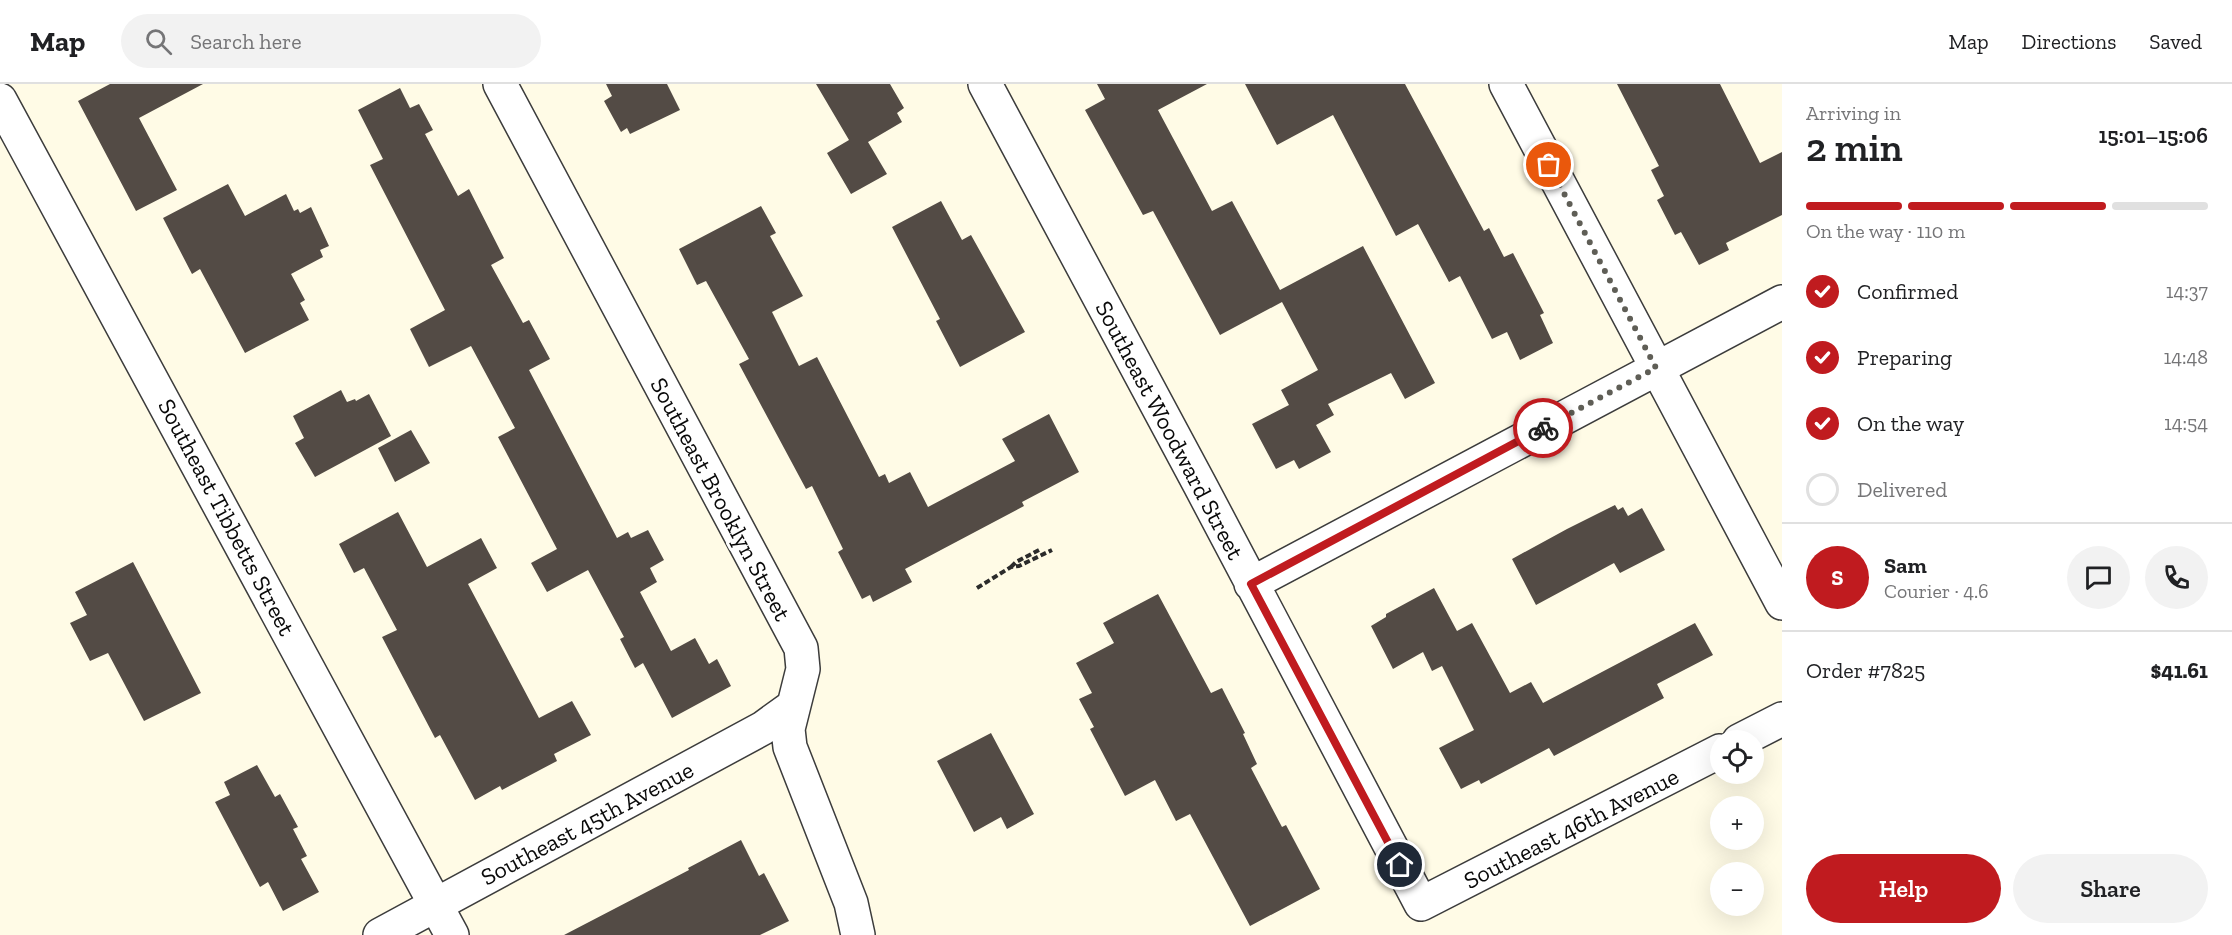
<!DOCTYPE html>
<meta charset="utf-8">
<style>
body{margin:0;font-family:"Zilla Slab",serif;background:#f2f2f2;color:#202124;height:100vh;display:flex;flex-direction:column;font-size:22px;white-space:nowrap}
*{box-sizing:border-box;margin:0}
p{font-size:20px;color:#757577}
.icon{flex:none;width:33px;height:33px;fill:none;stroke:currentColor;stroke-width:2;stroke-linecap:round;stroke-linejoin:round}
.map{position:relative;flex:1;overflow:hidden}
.sheet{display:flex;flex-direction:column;background:#fff;width:450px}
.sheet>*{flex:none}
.tools{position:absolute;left:1710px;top:646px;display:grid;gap:12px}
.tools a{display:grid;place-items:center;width:54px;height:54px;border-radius:50%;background:#fff;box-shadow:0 6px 24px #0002;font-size:30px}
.pin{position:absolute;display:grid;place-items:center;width:51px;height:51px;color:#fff;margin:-26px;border:3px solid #fff;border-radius:50%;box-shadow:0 2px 6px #0007}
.courier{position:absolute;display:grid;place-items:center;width:60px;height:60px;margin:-30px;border:4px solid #c01b1f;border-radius:50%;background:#fff;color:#222;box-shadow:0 2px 8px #0007}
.overview em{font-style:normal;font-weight:600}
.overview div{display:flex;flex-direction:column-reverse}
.overview{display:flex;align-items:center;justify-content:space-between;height:102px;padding:0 24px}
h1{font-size:39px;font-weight:600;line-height:45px}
.bar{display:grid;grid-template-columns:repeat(4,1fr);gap:9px 6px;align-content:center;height:72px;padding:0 24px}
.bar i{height:8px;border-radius:4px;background:#e0e0e0}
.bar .current{background:#c01b1f}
.bar p{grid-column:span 4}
.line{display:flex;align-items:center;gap:15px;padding:0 24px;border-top:2px solid #e0e0e0}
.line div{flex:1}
.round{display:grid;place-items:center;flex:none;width:63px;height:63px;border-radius:32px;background:#f2f2f2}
ol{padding:0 24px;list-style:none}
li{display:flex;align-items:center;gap:18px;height:66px}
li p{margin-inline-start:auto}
li .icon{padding:6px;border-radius:50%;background:#c01b1f;color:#fff;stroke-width:4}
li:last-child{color:#757577}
li i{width:33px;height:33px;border:3px solid #e0e0e0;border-radius:50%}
.action{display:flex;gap:12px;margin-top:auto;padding:12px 24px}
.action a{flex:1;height:69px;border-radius:36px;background:#c01b1f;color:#fff;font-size:24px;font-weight:600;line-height:69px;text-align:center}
.action a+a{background:#f2f2f2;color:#202124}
header{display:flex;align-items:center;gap:36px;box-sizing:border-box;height:84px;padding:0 30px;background:#fff;border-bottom:2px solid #e0e0e0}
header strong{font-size:28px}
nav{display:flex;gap:33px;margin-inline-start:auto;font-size:21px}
.search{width:420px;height:54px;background:#f2f2f2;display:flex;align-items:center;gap:15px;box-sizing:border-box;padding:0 21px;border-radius:33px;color:#757577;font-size:22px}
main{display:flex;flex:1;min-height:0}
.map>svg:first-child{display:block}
</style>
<header>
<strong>Map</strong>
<div class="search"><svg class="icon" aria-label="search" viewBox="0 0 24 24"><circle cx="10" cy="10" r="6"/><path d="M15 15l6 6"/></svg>Search here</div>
<nav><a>Map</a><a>Directions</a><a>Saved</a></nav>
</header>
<main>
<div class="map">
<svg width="1782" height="851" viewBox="0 0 1782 851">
<rect width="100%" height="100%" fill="#fffbe6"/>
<path fill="#534b45" d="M110 0H203L139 34 177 106 136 127 78 17Z
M606 0H667L680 26 630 50 627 44 621 48 604 17 612 12Z
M816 0H890L904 24 897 29 902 38 868 58 887 90 851 110 827 69 849 56Z
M1097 0H1207L1158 26 1212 127 1232 117 1280 206 1363 162 1435 299 1405 315 1391 289 1328 320 1334 331 1316 341 1331 368 1299 385 1294 376 1276 385 1252 340 1289 321 1281 306 1318 286 1282 218 1220 251 1153 127 1143 131 1085 26 1105 15Z
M1245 0H1405L1484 147 1489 144 1504 173 1513 169 1544 229 1540 231 1553 259 1520 276 1507 248 1492 255 1460 192 1449 198 1418 140 1396 152 1333 31 1277 61Z
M1617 0H1720L1760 79 1782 68V131L1726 159 1729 166 1699 181 1681 148 1675 151 1657 116 1664 112 1651 86 1659 82Z
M400 4 410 24 419 20 433 46 425 50 458 112 469 105 504 174 491 181 523 239 529 236 550 275 529 286 617 454 628 448 631 454 648 446 664 476 650 484 657 498 640 508 671 567 695 554 709 580 717 575 731 602 672 634 643 579 635 584 620 555 624 553 588 486 547 508 531 479 557 465 498 353 515 344 471 262 429 283 410 245 445 226 370 81 383 75 358 26Z
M228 100 245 132 286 110 294 127 298 125 300 129 311 123 329 162 320 166 323 173 291 190 305 216 300 219 309 236 245 269 200 185 192 190 163 134Z
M941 117 962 156 971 151 1025 248 960 283 936 237 940 235 892 143Z
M761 122 776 149 770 152 803 212 772 228 799 282 817 273 879 393 885 390 889 399 910 388 928 423 1015 377 1002 355 1049 330 1079 388 1022 418 1024 422 905 485 912 498 873 518 870 511 862 515 838 468 843 465 812 402 806 405 739 280 749 275 706 197 697 201 679 165Z
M341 306 347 318 355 315 356 317 369 310 391 352 315 393 295 359 304 354 293 332Z
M411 346 430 379 395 398 378 364Z
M1615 421 1618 426 1623 423 1628 432 1642 424 1665 466 1620 489 1614 479 1536 521 1512 475 1567 445Z
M398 428 427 483 481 454 497 484 468 500 539 634 572 617 591 651 554 670 557 677 502 706 500 702 475 716 440 651 435 654 382 553 397 546 364 484 354 489 339 460Z
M133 478 201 609 144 637 108 569 90 577 70 539 87 531 75 508Z
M1434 504 1457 547 1472 539 1510 609 1531 598 1543 619 1695 539 1713 571 1657 600 1664 614 1554 672 1549 664 1481 700 1479 696 1461 705 1439 664 1474 646 1442 582 1432 587 1423 568 1393 585 1371 542 1386 533V530Z
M1158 510 1211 609 1222 604 1245 649 1243 650 1257 680 1251 684 1282 743 1286 741 1320 805 1250 842 1190 730 1176 737 1155 696 1125 712 1090 645 1094 643 1079 615 1092 609 1076 579 1114 559 1103 539Z
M991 649 1034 730 1007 745 1001 733 974 748 937 677Z
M257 681 275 713 280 710 298 743 293 745 307 772 301 775 319 808 283 827 268 798 260 803 215 718 230 711 224 698Z
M741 756 759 792 764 789 789 837 760 851H564L689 786 688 784Z"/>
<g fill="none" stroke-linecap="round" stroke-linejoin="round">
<g stroke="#3c3c3c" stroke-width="36">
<path id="minor" d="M500 0 801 564 803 585 788 645 790 663 851 819 858 851
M985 0 1200 401 1421 820 1720 667
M1506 0 1782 519
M0 16 452 851
M1251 500 1782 218
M1739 657 1782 635
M380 851 763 644 792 623"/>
</g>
<path stroke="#2b2b2b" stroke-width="4" stroke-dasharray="6 3" stroke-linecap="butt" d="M1011 483 1016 478 1041 465
M977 504 1011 483 1019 482 1052 466"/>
<use href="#minor" stroke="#fff" stroke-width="33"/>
</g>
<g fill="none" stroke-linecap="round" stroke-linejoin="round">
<path stroke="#5f5e56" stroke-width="6" stroke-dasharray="0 10.8" d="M1543 344 1656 284 1549 81"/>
<path stroke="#c01b1f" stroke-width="8" d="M1400 781 1251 500 1543 344"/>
</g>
<g text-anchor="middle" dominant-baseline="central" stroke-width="6" stroke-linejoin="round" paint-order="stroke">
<g font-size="24" fill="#090909" stroke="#fff">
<text transform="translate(1170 346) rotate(62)">Southeast Woodward Street</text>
<text transform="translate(721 415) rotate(62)">Southeast Brooklyn Street</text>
<text transform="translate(227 433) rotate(62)">Southeast Tibbetts Street</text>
<text transform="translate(587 739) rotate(-28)">Southeast 45th Avenue</text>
<text transform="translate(1571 744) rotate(-27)">Southeast 46th Avenue</text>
</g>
</g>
</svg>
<div class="tools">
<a><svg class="icon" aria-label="locate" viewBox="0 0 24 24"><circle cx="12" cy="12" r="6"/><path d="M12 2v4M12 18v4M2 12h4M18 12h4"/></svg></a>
<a>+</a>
<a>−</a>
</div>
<div class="pin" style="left:1549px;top:81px;background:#ea580c"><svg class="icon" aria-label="bag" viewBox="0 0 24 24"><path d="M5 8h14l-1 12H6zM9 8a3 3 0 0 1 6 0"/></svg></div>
<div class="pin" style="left:1400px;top:781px;background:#1f2937"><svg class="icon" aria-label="home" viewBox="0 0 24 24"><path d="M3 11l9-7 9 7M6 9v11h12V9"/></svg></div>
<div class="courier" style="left:1543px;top:344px"><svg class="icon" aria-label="bike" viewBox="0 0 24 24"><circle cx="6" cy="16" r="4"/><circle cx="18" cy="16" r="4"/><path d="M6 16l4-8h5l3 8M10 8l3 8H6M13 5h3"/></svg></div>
</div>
<section class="sheet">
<div class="overview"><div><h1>2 min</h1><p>Arriving in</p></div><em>15:01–15:06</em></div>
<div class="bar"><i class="current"></i><i class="current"></i><i class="current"></i><i></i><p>On the way · 110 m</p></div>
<ol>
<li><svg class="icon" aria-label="check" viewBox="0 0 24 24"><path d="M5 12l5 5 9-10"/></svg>Confirmed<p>14:37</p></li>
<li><svg class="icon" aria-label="check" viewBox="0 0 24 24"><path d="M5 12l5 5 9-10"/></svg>Preparing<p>14:48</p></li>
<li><svg class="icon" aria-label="check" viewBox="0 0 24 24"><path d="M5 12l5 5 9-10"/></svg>On the way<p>14:54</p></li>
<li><i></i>Delivered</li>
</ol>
<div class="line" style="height:108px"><b class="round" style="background:#c01b1f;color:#fff">S</b><div><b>Sam</b><p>Courier · 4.6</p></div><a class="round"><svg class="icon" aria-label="chat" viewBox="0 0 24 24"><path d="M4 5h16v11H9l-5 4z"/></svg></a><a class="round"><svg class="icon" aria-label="phone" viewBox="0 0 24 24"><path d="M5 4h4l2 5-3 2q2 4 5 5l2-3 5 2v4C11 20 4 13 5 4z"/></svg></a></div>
<div class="line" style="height:78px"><div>Order #7825</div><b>$41.61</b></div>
<div class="action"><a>Help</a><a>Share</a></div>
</section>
</main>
